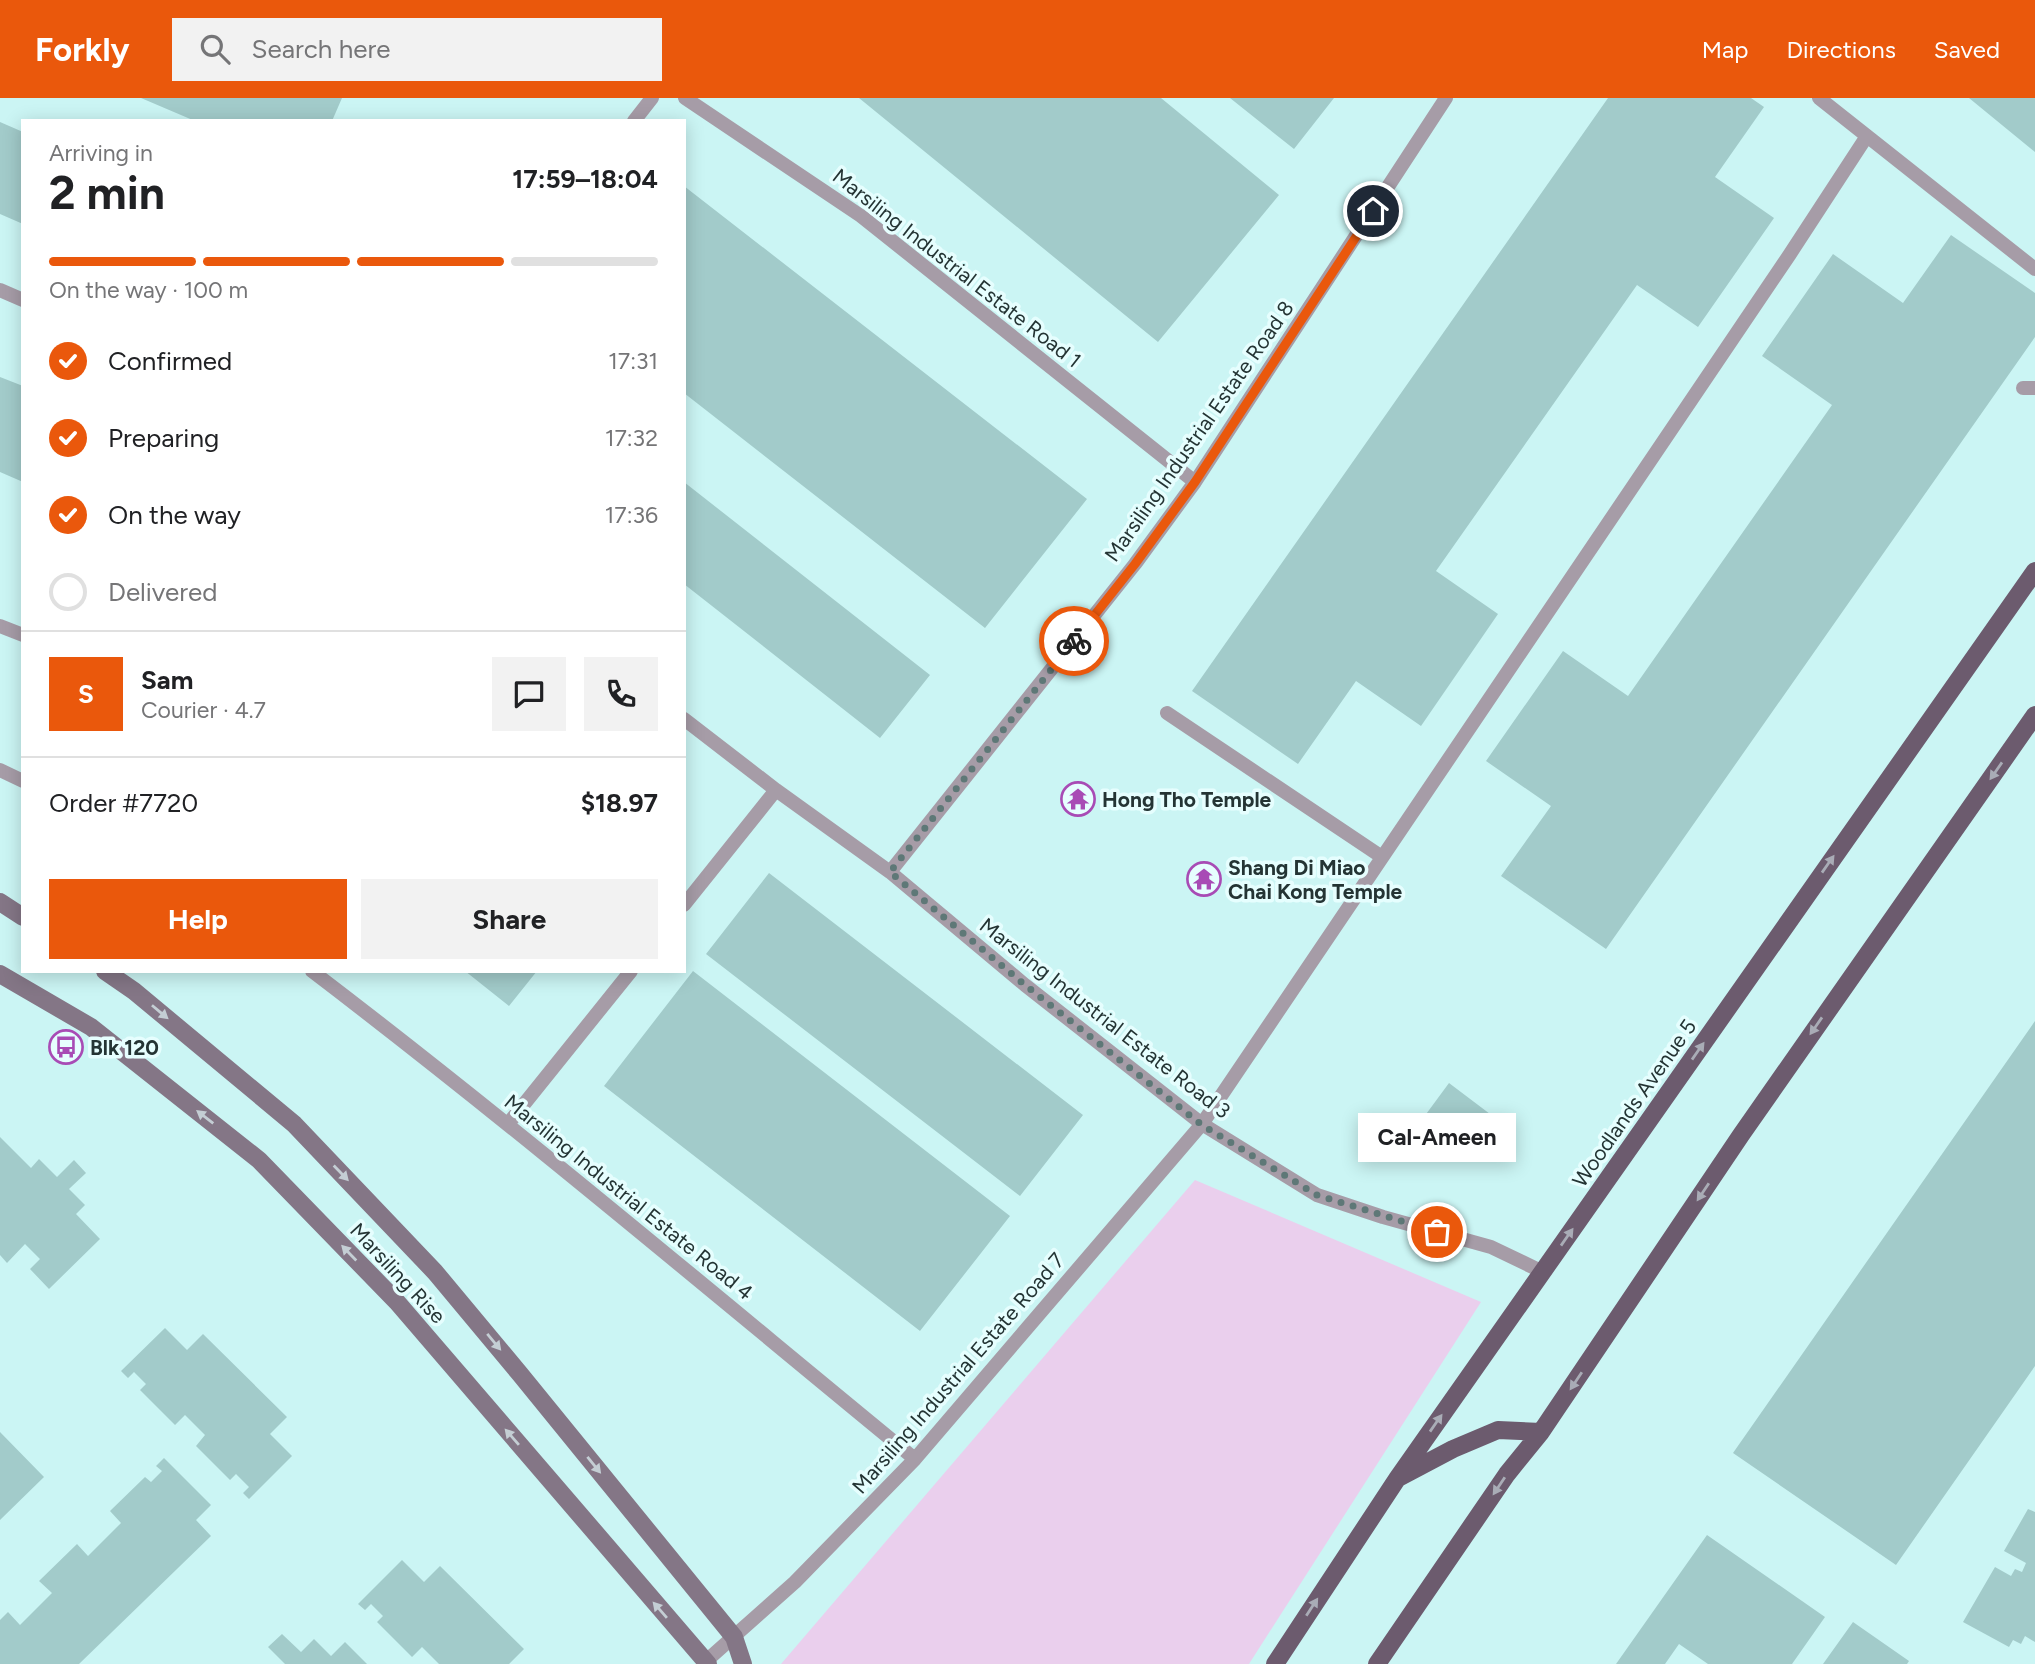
<!DOCTYPE html>
<meta charset="utf-8">
<style>
body{margin:0;font-family:Figtree,sans-serif;background:#f2f2f2;color:#202124;height:100vh;display:flex;flex-direction:column;font-size:26px;white-space:nowrap}
*{box-sizing:border-box;margin:0}
p{font-size:23px;color:#757577}
.icon{flex:none;width:38px;height:38px;fill:none;stroke:currentColor;stroke-width:2;stroke-linecap:round;stroke-linejoin:round}
.map{position:relative;flex:1;overflow:hidden}
.side{position:absolute;left:21px;top:21px;width:665px;height:854px;display:flex;flex-direction:column;background:#fff;border-radius:0px;box-shadow:0 4px 18px #0003}
.side>*{flex:none}
.pin{position:absolute;display:grid;place-items:center;width:60px;height:60px;color:#fff;margin:-30px;border:4px solid #fff;border-radius:50%;box-shadow:0 2px 7px #0007}
.courier{position:absolute;display:grid;place-items:center;width:70px;height:70px;margin:-35px;border:5px solid #ea580c;border-radius:50%;background:#fff;color:#222;box-shadow:0 2px 9px #0007}
.bubble{position:absolute;height:49px;border-radius:0px;background:#fff;box-shadow:0 4px 18px #0003;font-size:23px;font-weight:700;line-height:49px;text-align:center}
.summary em{font-style:normal;font-weight:700}
.summary div{display:flex;flex-direction:column-reverse}
.summary{display:flex;align-items:center;justify-content:space-between;height:119px;padding:0 28px}
h1{font-size:46px;font-weight:700;line-height:52px}
.bar{display:grid;grid-template-columns:repeat(4,1fr);gap:10px 7px;align-content:center;height:84px;padding:0 28px}
.bar i{height:9px;border-radius:5px;background:#e0e0e0}
.bar .selected{background:#ea580c}
.bar p{grid-column:span 4}
.line{display:flex;align-items:center;gap:18px;padding:0 28px;border-top:2px solid #e0e0e0}
.line div{flex:1}
.round{display:grid;place-items:center;flex:none;width:74px;height:74px;border-radius:0px;background:#f2f2f2}
ol{padding:0 28px;list-style:none}
li{display:flex;align-items:center;gap:21px;height:77px}
li p{margin-inline-start:auto}
li .icon{padding:7px;border-radius:50%;background:#ea580c;color:#fff;stroke-width:4}
li:last-child{color:#757577}
li i{width:38px;height:38px;border:4px solid #e0e0e0;border-radius:50%}
.primary-button{display:flex;gap:14px;margin-top:auto;padding:14px 28px}
.primary-button a{flex:1;height:80px;border-radius:0px;background:#ea580c;color:#fff;font-size:28px;font-weight:700;line-height:80px;text-align:center}
.primary-button a+a{background:#f2f2f2;color:#202124}
header{display:flex;align-items:center;gap:42px;box-sizing:border-box;height:98px;padding:0 35px;background:#ea580c;color:#fff}
header strong{font-size:33px}
nav{display:flex;gap:38px;margin-inline-start:auto;font-size:24px}
.search{width:490px;height:63px;background:#f2f2f2;display:flex;align-items:center;gap:18px;box-sizing:border-box;padding:0 24px;border-radius:0px;color:#757577;font-size:26px}
.map>svg:first-child{display:block}
</style>
<header>
<strong>Forkly</strong>
<div class="search"><svg class="icon" aria-label="search" viewBox="0 0 24 24"><circle cx="10" cy="10" r="6"/><path d="M15 15l6 6"/></svg>Search here</div>
<nav><a>Map</a><a>Directions</a><a>Saved</a></nav>
</header>
<div class="map">
<svg width="2035" height="1566" viewBox="0 0 2035 1566">
<rect width="100%" height="100%" fill="#cbf5f4"/>
<path fill="#eacfed" d="M1195 1082 1481 1204 1249 1566H781Z"/>
<path fill="#a2cbca" d="M141 0H342L332 23H195Z
M859 0H1161L1279 97 1158 244Z
M1230 0H1334L1294 51Z
M1608 0H1751L1764 9 1715 79 1774 120 1698 229 1637 187 1436 473 1498 516 1421 628 1356 583 1298 666 1192 593Z
M1969 0H2035V54Z
M0 24 23 34V126L0 116Z
M684 88 1087 401 985 530 684 295Z
M1951 137 2035 195V239L1606 851 1501 778 1551 708 1486 663 1563 553 1628 598 1832 307 1762 258 1833 156 1903 205Z
M0 279 23 288V384L0 374Z
M684 384 930 577 880 640 684 486Z
M769 775 1083 1017 1020 1098 706 856Z
M465 873H537L509 908Z
M693 873 1010 1118 920 1233 604 988Z
M2035 923V1268L1896 1467 1733 1355Z
M1449 985 1490 1016 1462 1053 1421 1023Z
M0 1039 31 1070 39 1061 57 1079 74 1062 86 1075 69 1091 85 1107 76 1116 100 1141 49 1191 30 1171 40 1161 25 1146 7 1165 0 1157Z
M165 1230 187 1252 203 1236 287 1319 270 1336 292 1358 249 1401 243 1395 249 1389 236 1376 230 1382 196 1348 205 1337 185 1317 175 1327 140 1292 146 1286 134 1274 128 1280 121 1273Z
M0 1334 44 1379 0 1422Z
M164 1360 211 1407 196 1422 211 1438 79 1566H0V1522L8 1514 20 1527 52 1495 39 1483 77 1446 88 1458 121 1425 110 1413 145 1379 151 1384 162 1373 156 1368Z
M2028 1411 2035 1414V1544L2025 1538 2021 1546 2013 1542 2009 1549 1963 1524 1995 1469 2011 1478 2015 1471 2022 1474 2026 1465 2004 1453Z
M1707 1437 1825 1519 1792 1566H1708L1679 1546 1665 1566H1616Z
M402 1462 424 1484 440 1468 524 1551 509 1566H439L422 1549 412 1559 377 1524 383 1518 371 1506 365 1512 358 1506Z
M1853 1524 1909 1563 1907 1566H1823Z
M282 1536 301 1554 314 1541 331 1558 345 1544 367 1566H285L268 1549Z"/>
<g fill="none" stroke-linecap="round" stroke-linejoin="round">
<path stroke="#a69ca7" stroke-width="14" d="M685 0 861 118 1195 384
M1819 0 2035 171
M634 23 652 0
M0 192 23 202
M2023 290H2035
M0 528 23 537
M1167 615 1382 759
M684 621 776 692 890 774 1025 887 1202 1026 1317 1097 1383 1119 1491 1149 1543 1174
M0 672 23 683
M890 774 1135 466 1195 384 1446 0
M684 807 776 692
M312 873C518 1030 715 1197 915 1361
M508 1026 631 873
M705 1564 795 1484 915 1361 1202 1026 1790 156 1867 38"/>
<path stroke="#847686" stroke-width="18" d="M0 804 23 819
M105 873 134 893 294 1026 435 1174 520 1276 734 1539 743 1566
M0 876 91 929 259 1062 397 1204 708 1566"/>
<path stroke="#6c5b6e" stroke-width="18" d="M1400 1379 1453 1351 1498 1332 1541 1334
M1275 1566 1397 1381 2035 473
M1377 1566 1507 1376 1541 1334 1741 1037 2035 617"/>
</g>
<defs><path id="oneway-solid" d="M-6-.8H1V-3.2L6.5 0L1 3.2V.8H-6Z" transform="scale(1.75)"/></defs>
<g fill="#a9acb6">
<use href="#oneway-solid" transform="translate(1996 673) rotate(125)"/>
<use href="#oneway-solid" transform="translate(1828 766) rotate(-55)"/>
<use href="#oneway-solid" transform="translate(1816 928) rotate(125)"/>
<use href="#oneway-solid" transform="translate(1698 953) rotate(-55)"/>
<use href="#oneway-solid" transform="translate(1703 1094) rotate(124)"/>
<use href="#oneway-solid" transform="translate(1567 1139) rotate(-55)"/>
<use href="#oneway-solid" transform="translate(1576 1283) rotate(124)"/>
<use href="#oneway-solid" transform="translate(1436 1325) rotate(-55)"/>
<use href="#oneway-solid" transform="translate(1499 1388) rotate(124)"/>
<use href="#oneway-solid" transform="translate(1312 1509) rotate(-57)"/>
</g>
<g fill="#c4ced4">
<use href="#oneway-solid" transform="translate(160 914) rotate(40)"/>
<use href="#oneway-solid" transform="translate(205 1019) rotate(-142)"/>
<use href="#oneway-solid" transform="translate(341 1075) rotate(46)"/>
<use href="#oneway-solid" transform="translate(349 1155) rotate(-134)"/>
<use href="#oneway-solid" transform="translate(494 1244) rotate(50)"/>
<use href="#oneway-solid" transform="translate(512 1339) rotate(-131)"/>
<use href="#oneway-solid" transform="translate(594 1367) rotate(51)"/>
<use href="#oneway-solid" transform="translate(660 1512) rotate(-131)"/>
</g>
<g fill="none" stroke-linecap="round" stroke-linejoin="round">
<path stroke="#5e7877" stroke-width="7" stroke-dasharray="0 12.6" d="M1074 543 890 774 1025 887 1202 1027 1317 1097 1437 1134"/>
<path stroke="#ea580c" stroke-width="9" d="M1074 543 1135 466 1195 384 1373 113"/>
</g>
<defs>
<g id="temple-ring" transform="scale(1.75)"><circle r="9.5" fill="#e6fefe" stroke="#a84bb5" stroke-width="1.5"/><path d="M0-6L5-2H3V0L6.5 2.5H4V6H1.5V3h-3V6H-4V2.5H-6.5L-3 0V-2H-5Z" fill="#a84bb5"/></g>
<g id="bus-ring" transform="scale(1.75)"><circle r="9.5" fill="#e6fefe" stroke="#a84bb5" stroke-width="1.5"/><path d="M-5-6H5V4H4V6H2V4H-2V6H-4V4H-5ZM-3.5-4V0h7V-4ZM-3.5 1.2v1.5H-2V1.2ZM2 1.2v1.5H3.5V1.2Z" fill="#a84bb5"/></g>
</defs>
<g fill-rule="evenodd">
<use href="#temple-ring" x="1078" y="701"/>
<use href="#temple-ring" x="1204" y="781"/>
<use href="#bus-ring" x="66" y="949"/>
</g>
<g text-anchor="middle" dominant-baseline="central" stroke-width="7" stroke-linejoin="round" paint-order="stroke">
<g font-size="21" fill="#243434" stroke="#e6fefe">
<text transform="translate(957 170) rotate(38)">Marsiling Industrial Estate Road 1</text>
<text transform="translate(1199 333) rotate(-55)">Marsiling Industrial Estate Road 8</text>
<text transform="translate(1105 920) rotate(38)">Marsiling Industrial Estate Road 3</text>
<text transform="translate(1634 1005) rotate(-55)">Woodlands Avenue 5</text>
<text transform="translate(629 1099) rotate(39)">Marsiling Industrial Estate Road 4</text>
<text transform="translate(398 1175) rotate(47)">Marsiling Rise</text>
<text transform="translate(958 1275) rotate(-49)">Marsiling Industrial Estate Road 7</text>
</g>
<g font-size="21" font-weight="bold" fill="#243434" stroke="#e6fefe" text-anchor="start">
<text x="1102" y="701">Hong Tho Temple</text>
<text x="1228" y="769">Shang Di Miao<tspan x="1228" dy="24">Chai Kong Temple</tspan></text>
<text x="90" y="949">Blk 120</text>
</g>
</g>
</svg>
<div class="pin" style="left:1437px;top:1134px;background:#ea580c"><svg class="icon" aria-label="bag" viewBox="0 0 24 24"><path d="M5 8h14l-1 12H6zM9 8a3 3 0 0 1 6 0"/></svg></div>
<div class="pin" style="left:1373px;top:113px;background:#1f2937"><svg class="icon" aria-label="home" viewBox="0 0 24 24"><path d="M3 11l9-7 9 7M6 9v11h12V9"/></svg></div>
<div class="courier" style="left:1074px;top:543px"><svg class="icon" aria-label="bike" viewBox="0 0 24 24"><circle cx="6" cy="16" r="4"/><circle cx="18" cy="16" r="4"/><path d="M6 16l4-8h5l3 8M10 8l3 8H6M13 5h3"/></svg></div>
<div class="bubble" style="left:1358px;top:1015px;width:158px">Cal-Ameen</div>
<section class="side">
<div class="summary"><div><h1>2 min</h1><p>Arriving in</p></div><em>17:59–18:04</em></div>
<div class="bar"><i class="selected"></i><i class="selected"></i><i class="selected"></i><i></i><p>On the way · 100 m</p></div>
<ol>
<li><svg class="icon" aria-label="check" viewBox="0 0 24 24"><path d="M5 12l5 5 9-10"/></svg>Confirmed<p>17:31</p></li>
<li><svg class="icon" aria-label="check" viewBox="0 0 24 24"><path d="M5 12l5 5 9-10"/></svg>Preparing<p>17:32</p></li>
<li><svg class="icon" aria-label="check" viewBox="0 0 24 24"><path d="M5 12l5 5 9-10"/></svg>On the way<p>17:36</p></li>
<li><i></i>Delivered</li>
</ol>
<div class="line" style="height:126px"><b class="round" style="background:#ea580c;color:#fff">S</b><div><b>Sam</b><p>Courier · 4.7</p></div><a class="round"><svg class="icon" aria-label="chat" viewBox="0 0 24 24"><path d="M4 5h16v11H9l-5 4z"/></svg></a><a class="round"><svg class="icon" aria-label="phone" viewBox="0 0 24 24"><path d="M5 4h4l2 5-3 2q2 4 5 5l2-3 5 2v4C11 20 4 13 5 4z"/></svg></a></div>
<div class="line" style="height:91px"><div>Order #7720</div><b>$18.97</b></div>
<div class="primary-button"><a>Help</a><a>Share</a></div>
</section>
</div>
